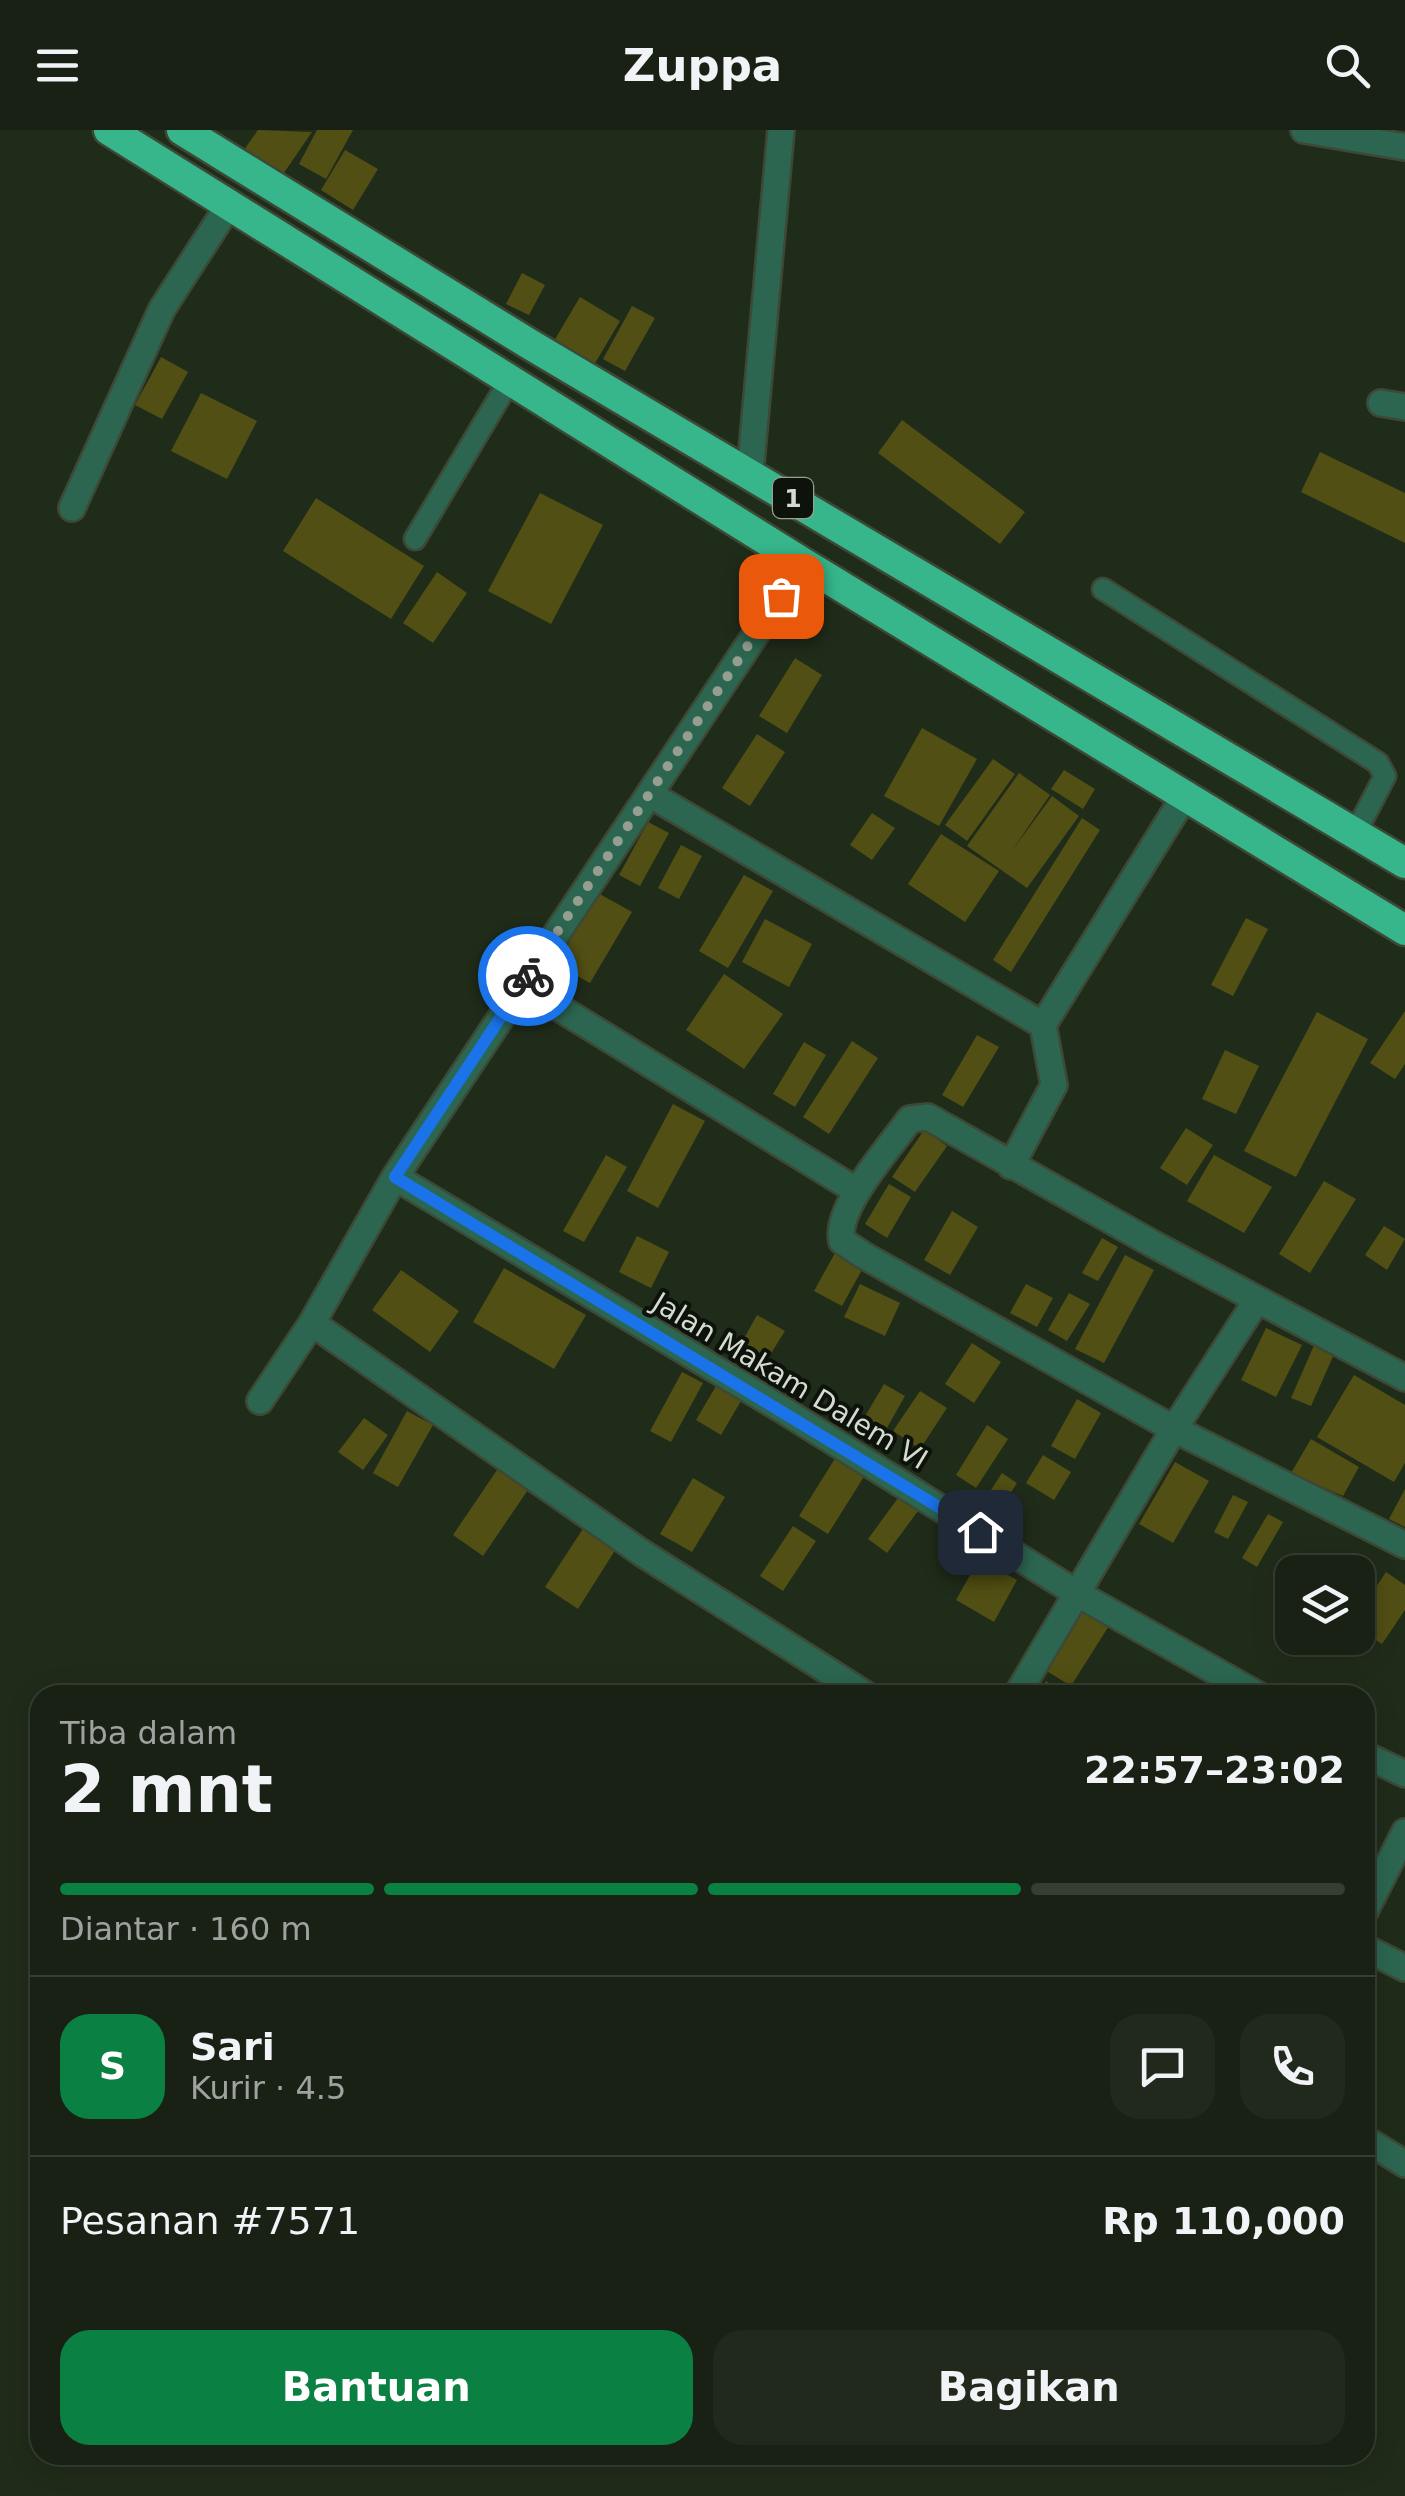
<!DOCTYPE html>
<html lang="id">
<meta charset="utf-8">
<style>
body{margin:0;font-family:"DejaVu Sans",sans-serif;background:#21291d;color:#f1f3f6;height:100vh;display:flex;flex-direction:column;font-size:38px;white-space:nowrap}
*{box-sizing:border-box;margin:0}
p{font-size:32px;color:#9fa3a0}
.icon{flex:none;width:55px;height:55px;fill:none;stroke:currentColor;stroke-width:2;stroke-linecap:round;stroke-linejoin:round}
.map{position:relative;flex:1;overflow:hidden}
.details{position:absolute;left:30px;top:1555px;width:1345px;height:780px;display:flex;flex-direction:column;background:#182114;border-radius:30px;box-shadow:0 5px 25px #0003,0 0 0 2px #363e34}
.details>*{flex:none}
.controls{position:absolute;left:1275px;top:1425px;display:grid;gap:20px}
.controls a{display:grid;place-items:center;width:100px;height:100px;border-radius:20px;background:#182114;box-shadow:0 5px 25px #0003,0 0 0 2px #363e34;font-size:50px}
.pin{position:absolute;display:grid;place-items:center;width:85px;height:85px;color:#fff;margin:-42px;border-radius:20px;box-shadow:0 5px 15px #0006}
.courier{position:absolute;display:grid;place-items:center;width:100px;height:100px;margin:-50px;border:8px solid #1a73e8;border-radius:50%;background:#fff;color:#222;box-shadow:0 2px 12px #0007}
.head em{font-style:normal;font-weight:700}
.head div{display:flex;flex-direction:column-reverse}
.head{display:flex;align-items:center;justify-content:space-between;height:170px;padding:0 30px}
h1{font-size:65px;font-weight:700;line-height:75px}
.bar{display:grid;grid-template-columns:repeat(4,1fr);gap:15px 10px;align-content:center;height:120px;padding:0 30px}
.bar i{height:12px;border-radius:8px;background:#363e34}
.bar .current{background:#0b8043}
.bar p{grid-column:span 4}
.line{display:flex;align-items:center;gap:25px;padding:0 30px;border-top:2px solid #363e34}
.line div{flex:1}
.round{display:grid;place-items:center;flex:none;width:105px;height:105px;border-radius:30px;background:#21291d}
.button{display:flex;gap:20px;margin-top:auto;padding:20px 30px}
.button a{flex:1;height:115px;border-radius:30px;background:#0b8043;color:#fff;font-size:40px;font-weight:700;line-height:115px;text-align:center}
.button a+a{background:#21291d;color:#f1f3f6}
header{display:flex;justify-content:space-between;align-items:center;height:130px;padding:0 30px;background:#182114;font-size:45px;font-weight:700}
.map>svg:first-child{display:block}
</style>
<header><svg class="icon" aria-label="menu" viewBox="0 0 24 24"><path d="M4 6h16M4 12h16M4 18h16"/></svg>Zuppa<svg class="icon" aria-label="search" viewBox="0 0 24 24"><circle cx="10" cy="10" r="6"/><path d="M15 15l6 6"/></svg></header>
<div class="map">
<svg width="1405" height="2366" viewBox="0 0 1405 2366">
<rect width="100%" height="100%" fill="#202c1a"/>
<path fill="#514f13" d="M258 0 312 2 277 53 239 27Z
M317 0H353L326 49 299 34Z
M345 20 378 39 353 80 321 60Z
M522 143 545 155 529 185 506 174Z
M580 167 620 191 594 235 554 211Z
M632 176 655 188 625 241 603 229Z
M161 227 188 242 162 289 135 275Z
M201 263 257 291 227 349 171 321Z
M902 290 1025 382 1000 414 878 323Z
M1320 322 1405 363V413L1301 362Z
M540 363 603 395 551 494 488 461Z
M316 368 424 436 391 489 283 421Z
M437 442 467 463 433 513 403 493Z
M795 528 822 545 787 603 759 586Z
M922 598 977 629 939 696 884 666Z
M757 604 785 622 750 676 722 658Z
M993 629 1015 644 967 711 945 695Z
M1064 640 1095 659 1083 679 1051 659Z
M1019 643 1050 665 1011 722 1052 666 1079 686 1027 758 967 716Z
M872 683 895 698 872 730 850 715Z
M1082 688 1100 700 1011 842 993 830Z
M648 692 669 703 640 756 619 745Z
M941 704 999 741 965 792 908 754Z
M681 715 702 726 679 769 658 758Z
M744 745 773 761 728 838 699 821Z
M598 763 632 782 590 853 556 834Z
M1246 788 1268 799 1233 866 1211 855Z
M765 789 812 814 789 857 742 832Z
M724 844 783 884 744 939 686 900Z
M1405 881V934L1395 949 1370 933Z
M1317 882 1368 909 1296 1047 1244 1021Z
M977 905 999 917 963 977 942 965Z
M852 911 878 928 829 1004 803 987Z
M804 912 826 925 795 977 773 964Z
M1225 920 1259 936 1236 984 1202 969Z
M673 974 705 991 658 1078 627 1061Z
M1186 998 1213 1015 1187 1055 1160 1038Z
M924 1000 947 1016 915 1062 892 1047Z
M606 1025 627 1037 584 1112 563 1101Z
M1214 1025 1272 1057 1244 1103 1187 1071Z
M1324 1051 1356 1069 1310 1143 1279 1124Z
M889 1054 911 1067 887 1108 865 1094Z
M952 1081 978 1097 950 1145 924 1130Z
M1384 1096 1405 1109 1387 1140 1365 1125Z
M637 1106 669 1122 651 1158 619 1142Z
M1102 1108 1118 1117 1098 1151 1082 1143Z
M835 1123 863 1138 842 1176 814 1161Z
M1125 1125 1154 1140 1104 1233 1075 1219Z
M504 1138 586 1185 554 1239 473 1192Z
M401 1140 459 1181 430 1222 372 1180Z
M860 1154 900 1173 885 1206 844 1187Z
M1026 1154 1053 1168 1037 1197 1010 1183Z
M1069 1163 1090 1174 1067 1211 1048 1200Z
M757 1185 785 1201 768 1228 742 1212Z
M1266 1198 1302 1215 1276 1267 1241 1250Z
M972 1213 1001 1232 974 1273 945 1254Z
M1315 1213 1335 1222 1311 1276 1291 1268Z
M682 1242 703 1253 671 1312 650 1301Z
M1354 1245 1405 1275V1333L1394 1352 1317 1307Z
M884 1254 905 1266 879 1312 857 1300Z
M716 1256 741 1271 721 1305 696 1290Z
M920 1261 947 1278 920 1319 893 1301Z
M1077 1269 1101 1283 1075 1329 1051 1316Z
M407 1281 433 1295 398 1357 373 1343Z
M364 1288 388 1305 363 1340 338 1322Z
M987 1295 1008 1309 976 1358 956 1345Z
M1311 1309 1359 1337 1343 1366 1291 1343Z
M1043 1325 1071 1342 1054 1370 1026 1353Z
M836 1327 865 1345 828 1404 799 1386Z
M1175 1332 1209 1351 1173 1413 1139 1394Z
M499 1337 530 1357 483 1426 453 1405Z
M1002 1343 1017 1353 1003 1375 987 1366Z
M693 1348 725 1367 692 1422 660 1404Z
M1405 1359V1397L1389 1389Z
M1233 1365 1248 1372 1228 1409 1214 1402Z
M898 1368 918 1381 887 1423 868 1409Z
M1268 1384 1283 1392 1257 1437 1242 1428Z
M586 1394 619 1414 578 1479 545 1457Z
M793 1396 816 1411 783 1461 760 1446Z
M979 1429 1017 1450 994 1492 956 1470Z
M1386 1442 1405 1455V1480L1382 1514 1358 1498V1484Z
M1086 1475 1112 1491 1071 1556 1045 1540Z
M1046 1551 1068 1565H1037Z"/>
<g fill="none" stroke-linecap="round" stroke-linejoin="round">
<g stroke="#3d4837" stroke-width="25">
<path id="lane" d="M415 409 511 248
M1103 459 1378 633 1385 646 1357 700"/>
</g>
<g stroke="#3d4837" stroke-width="30">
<path id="street" d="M1304 0 1405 17
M1381 273 1405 277
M750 344 781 0
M72 378 162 179 229 75
M651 665 1043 895 1054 955 1011 1036
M522 855 857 1061
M1043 895 1186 664
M395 1047 783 1280 1078 1464 1258 1565
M312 1193 642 1423 866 1565
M1405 1248 1153 1114 928 987 910 989C891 1016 834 1078 842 1111L863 1125 1174 1299 1405 1415
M260 1271 312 1193 395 1047 803 433
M1017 1565 1174 1299 1257 1170
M1365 1625 1405 1644
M1365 1781 1405 1702
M1365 1818 1405 1838
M1365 2009 1405 2034"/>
</g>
<g stroke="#3d4837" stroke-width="35">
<path id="highway" d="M109 0 803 433 1405 800
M182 0 531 215 1405 733"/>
</g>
<use href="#lane" stroke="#2c6650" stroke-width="20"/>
<use href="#street" stroke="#2c6650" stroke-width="25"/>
<use href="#highway" stroke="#37b68b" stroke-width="30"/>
</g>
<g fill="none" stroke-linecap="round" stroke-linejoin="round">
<path stroke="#959e90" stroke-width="10" stroke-dasharray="0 18" d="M528 846 781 466"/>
<path stroke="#1a73e8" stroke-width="12" d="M528 846 395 1047 980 1402"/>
</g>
<g text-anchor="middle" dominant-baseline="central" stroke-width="8" stroke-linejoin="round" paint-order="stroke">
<rect fill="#0d130b" stroke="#98a095" stroke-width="2.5" x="773" y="348" width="40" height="40" rx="8"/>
<g font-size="25" font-weight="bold" fill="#d4dcd0">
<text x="793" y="368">1</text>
</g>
<g font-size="28" fill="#d4dcd0" stroke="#0d130b">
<text transform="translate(790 1251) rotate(31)">Jalan Makam Dalem VI</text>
</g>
</g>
</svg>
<div class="controls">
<a><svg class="icon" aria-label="layers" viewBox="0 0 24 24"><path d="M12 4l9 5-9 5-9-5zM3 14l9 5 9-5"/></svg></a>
</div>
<div class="pin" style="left:781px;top:466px;background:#ea580c"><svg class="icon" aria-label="bag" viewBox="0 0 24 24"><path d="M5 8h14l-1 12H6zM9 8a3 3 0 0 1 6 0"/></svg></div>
<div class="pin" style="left:980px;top:1402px;background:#1f2937"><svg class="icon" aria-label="home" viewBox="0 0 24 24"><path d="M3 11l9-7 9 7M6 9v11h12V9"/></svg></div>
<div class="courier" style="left:528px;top:846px"><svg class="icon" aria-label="bike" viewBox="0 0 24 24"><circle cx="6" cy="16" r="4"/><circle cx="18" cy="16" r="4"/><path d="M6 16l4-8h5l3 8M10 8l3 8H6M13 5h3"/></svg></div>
<section class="details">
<div class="head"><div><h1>2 mnt</h1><p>Tiba dalam</p></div><em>22:57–23:02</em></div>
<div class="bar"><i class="current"></i><i class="current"></i><i class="current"></i><i></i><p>Diantar · 160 m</p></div>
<div class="line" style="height:180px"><b class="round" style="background:#0b8043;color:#fff">S</b><div><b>Sari</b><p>Kurir · 4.5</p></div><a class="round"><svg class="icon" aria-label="chat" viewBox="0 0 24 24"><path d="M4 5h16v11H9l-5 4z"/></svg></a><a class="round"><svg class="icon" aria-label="phone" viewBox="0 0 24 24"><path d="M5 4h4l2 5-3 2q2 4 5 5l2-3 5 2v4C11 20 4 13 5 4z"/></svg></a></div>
<div class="line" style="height:130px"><div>Pesanan #7571</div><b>Rp 110,000</b></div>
<div class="button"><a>Bantuan</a><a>Bagikan</a></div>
</section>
</div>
